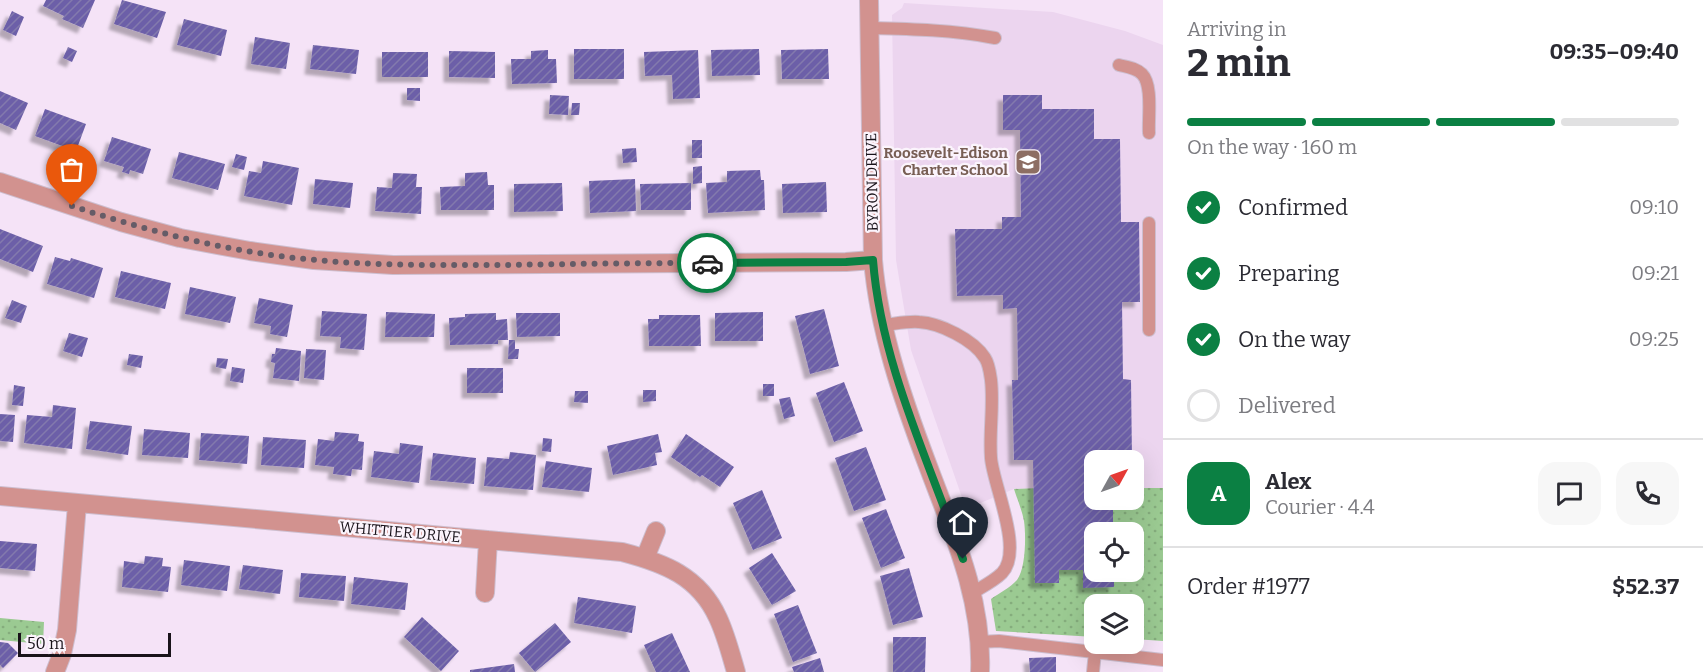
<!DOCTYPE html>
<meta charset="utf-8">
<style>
body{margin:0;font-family:Bitter,serif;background:#f7f7f7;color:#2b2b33;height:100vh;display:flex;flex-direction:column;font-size:22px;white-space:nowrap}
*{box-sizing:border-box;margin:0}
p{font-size:20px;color:#7c7c81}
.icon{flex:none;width:33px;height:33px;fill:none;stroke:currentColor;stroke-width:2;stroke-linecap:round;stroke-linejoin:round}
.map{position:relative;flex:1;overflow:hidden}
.side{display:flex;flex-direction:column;background:#fff;width:540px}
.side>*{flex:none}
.needle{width:39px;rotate:50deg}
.controls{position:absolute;left:1084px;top:450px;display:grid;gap:12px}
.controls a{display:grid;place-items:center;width:60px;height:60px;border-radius:12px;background:#fff;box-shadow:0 6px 24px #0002;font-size:30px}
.scale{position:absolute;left:18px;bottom:15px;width:153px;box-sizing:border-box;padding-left:6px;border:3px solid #19131a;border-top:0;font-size:16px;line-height:21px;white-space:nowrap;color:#19131a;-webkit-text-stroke:4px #fbf4fc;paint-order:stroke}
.pin{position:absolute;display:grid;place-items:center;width:51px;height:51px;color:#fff;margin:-62px -26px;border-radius:50% 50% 50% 0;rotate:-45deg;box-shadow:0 0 6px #0007}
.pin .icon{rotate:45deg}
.courier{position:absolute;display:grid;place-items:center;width:60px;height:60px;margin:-30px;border:4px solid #0b8043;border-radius:50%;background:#fff;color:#222;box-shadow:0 2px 8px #0007}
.headline em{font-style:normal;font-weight:700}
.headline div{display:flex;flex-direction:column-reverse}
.headline{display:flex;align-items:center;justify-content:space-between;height:102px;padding:0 24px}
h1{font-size:39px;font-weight:700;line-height:45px}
.bar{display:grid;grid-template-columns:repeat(4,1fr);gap:9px 6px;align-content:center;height:72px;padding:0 24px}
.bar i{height:8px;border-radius:4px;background:#e1e1e2}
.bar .selected{background:#0b8043}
.bar p{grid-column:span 4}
.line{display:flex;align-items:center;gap:15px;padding:0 24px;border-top:2px solid #e1e1e2}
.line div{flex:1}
.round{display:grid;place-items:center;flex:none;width:63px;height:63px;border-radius:18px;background:#f7f7f7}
ol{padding:0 24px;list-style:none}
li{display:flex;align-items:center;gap:18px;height:66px}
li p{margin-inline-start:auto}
li .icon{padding:6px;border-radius:50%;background:#0b8043;color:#fff;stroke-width:4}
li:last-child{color:#7c7c81}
li i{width:33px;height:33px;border:3px solid #e1e1e2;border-radius:50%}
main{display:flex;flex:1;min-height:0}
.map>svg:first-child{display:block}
</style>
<main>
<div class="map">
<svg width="1163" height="672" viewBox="0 0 1163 672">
<defs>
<pattern id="park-dots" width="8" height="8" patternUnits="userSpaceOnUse" patternTransform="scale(1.5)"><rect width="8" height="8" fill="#9bca92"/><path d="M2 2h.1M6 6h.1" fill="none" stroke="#85ad7d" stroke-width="1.8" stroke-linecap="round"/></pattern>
<pattern id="building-hatch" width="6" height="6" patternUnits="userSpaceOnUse" patternTransform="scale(1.5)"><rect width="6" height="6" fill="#6c5fa8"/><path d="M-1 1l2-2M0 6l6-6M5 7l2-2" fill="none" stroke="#837aad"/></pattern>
<filter id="shadow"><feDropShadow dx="-5.5" dy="5.5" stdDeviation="1.5" flood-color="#0004"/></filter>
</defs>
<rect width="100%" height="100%" fill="#f5e3f7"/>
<path fill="#ecd5ef" d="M904 3 1053 12 1125 31 1163 45V488H1134V460H1095V487L1014 489 966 509 911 350 896 260 892 15 902 8Z"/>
<path fill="url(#park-dots)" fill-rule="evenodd" d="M1061 487 1095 500H1134V488H1163V641L1134 639V604H1095V637L996 631 991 599C999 593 1010 588 1017 580 1026 568 1026 535 1024 521 1022 510 1017 499 1014 489ZM1095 532H1134V572H1095Z
M0 618 44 622 43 644 0 640Z"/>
<path fill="url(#building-hatch)" filter="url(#shadow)" d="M46 0H95L83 28 62 19 64 16 43 6Z
M122 0 166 12 157 38 114 24Z
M12 11 24 17 16 36 3 30Z
M184 19 227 30 221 56 177 45Z
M255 37 290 43 286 69 251 64Z
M313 45 359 50 356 74 310 69Z
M68 47 77 51 72 62 63 58Z
M574 49H624V79H574Z
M759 49 760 75 712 76 711 50Z
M828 49 829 79H782L781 50Z
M548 50V59H556L557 83 512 84 511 59H531V51Z
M698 50 700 98 673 99 672 75 645 76 644 52Z
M449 51 495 52V78L449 77Z
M382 52H428V77H382Z
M407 88H420V101L407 100Z
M0 91 28 103 16 130 0 123Z
M550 95 569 96 568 115 549 114Z
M1003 95H1042V109H1094V139H1120L1121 222H1139L1140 302H1122L1123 379 1131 380 1132 460H1095V500H1113V532H1095V572H1114V587L1083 588V570H1059V583H1035L1033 460H1014L1012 380H1018L1017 308 1003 309V295L957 296 955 229H1002V217H1021L1020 130H1003Z
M572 103H580L579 115H571Z
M45 109 86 124 76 151 35 136Z
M112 137 151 149 143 174 130 170 129 174 122 172 124 167 104 161Z
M692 140H702V158H692Z
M636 148 637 162 623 163 622 149Z
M179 152 225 164 218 190 172 178Z
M236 154 247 157 244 170 232 167Z
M263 161 299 168 292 205 244 196 249 171 261 173Z
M702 166V183L693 184V167Z
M760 170 761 180H764L765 210 708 213 706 183 727 182V171Z
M487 172 488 185H494V210H441L440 187 465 186V173Z
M393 173 417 174 416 187H422L421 214 375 211 377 187 392 188Z
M315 179 353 183 350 208 313 204Z
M635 179 636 211 590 213 589 181Z
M826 182 827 212 783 213 782 184Z
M562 183 563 211 514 212V184Z
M691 183V210H641L640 184Z
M0 229 43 246 33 272 0 259Z
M55 257 70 261 71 258 103 268 94 298 47 284Z
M121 271 171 283 165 309 115 297Z
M190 287 236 297 230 323 185 314Z
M259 298 293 305 287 337 270 334 271 326 254 323Z
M12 300 27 306 21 323 5 318Z
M824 309 839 366 810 374 795 316Z
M322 311 367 314 364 350 340 348 341 337 320 336Z
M386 312 435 314 434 337H385Z
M763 312V341H715V313Z
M496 313V320L507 319 508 340H498V344L450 345 449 318 465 317V314Z
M516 313H560V336L517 337Z
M659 315H700L701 346H649L648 319H659Z
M69 333 88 338 82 357 63 351Z
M509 340H515V349H519L518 359H508Z
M276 348 301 351 299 381 273 378 275 363 271 362 272 354H275Z
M306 349 326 350 324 380 304 378Z
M129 354 143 356 141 368 127 365Z
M217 358 228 359 226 369 216 367Z
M232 367 245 369 243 383 230 381Z
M467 368H503V393H467Z
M844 382 863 431 834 442 816 393Z
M763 384H774V396H763Z
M14 385 25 387 23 406 12 405Z
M643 390H656V401L643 402Z
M575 391H588V403L574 402Z
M790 397 795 416 784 419 779 399Z
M53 405 76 408 72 449 24 443 27 415 52 417Z
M0 414 15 415 13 442 0 441Z
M90 421 132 426 128 455 86 449Z
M144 429 190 433 188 458 142 455Z
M335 432 359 434 358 441 364 442 362 470 352 469 351 476 333 474 334 467 315 465 318 439 334 441Z
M201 433 249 436 247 464 199 460Z
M658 434 662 452 655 453 657 465 613 475 607 446Z
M686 434 734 467 720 487 702 475 700 477 671 457Z
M263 437 306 440 304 468 261 465Z
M543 438 552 439 551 452 542 451Z
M400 443 423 446 419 483 371 477 374 451 399 454Z
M866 447 886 500 854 511 835 458Z
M510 452 536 455 533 490 484 486 487 457 509 459Z
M433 453 476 458 474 484 430 480Z
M546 461 592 468 589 492 542 487Z
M762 490 782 538 753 550 733 503Z
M886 509 905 558 881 568 862 518Z
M0 541 37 544 35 571 0 568Z
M772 553 796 591 772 605 749 568Z
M145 556 163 558 162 566 171 567 168 592 122 587 124 561 144 564Z
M184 560 230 566 227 591 181 585Z
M243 565 283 570 280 594 239 589Z
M909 568 923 617 893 625 880 576Z
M301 573 346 576 344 601 299 597Z
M354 577 408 583 405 610 351 604Z
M578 597 636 606 632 633 574 623Z
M798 605 817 653 793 662 774 614Z
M422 617 459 651 441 671 404 637Z
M555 623 571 642 535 672 519 653Z
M672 633 690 672H656L644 645Z
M893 637H926L925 672H893Z
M0 642 8 643 18 653 3 668 0 665Z
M1056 657V672H1030L1029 658Z
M820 658 824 672H794L792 667Z
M514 664 515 672H470V670Z"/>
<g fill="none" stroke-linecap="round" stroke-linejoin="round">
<g stroke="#cdbecf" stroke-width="14">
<path id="lane" d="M870 28C912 29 953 30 995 38
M1119 65C1127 67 1136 68 1142 74 1153 85 1148 118 1149 133
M1149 223V330
M883 325C894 324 908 321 919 322 940 323 974 340 985 358 989 364 990 373 991 380 994 406 989 432 991 458 993 485 1024 550 1002 573 994 581 982 587 972 593
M979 642 999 641 1163 660
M1093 672 1095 652"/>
</g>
<g stroke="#cdbecf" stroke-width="20">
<path id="street" d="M869 0 873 260C879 331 903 400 928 466 953 533 983 599 980 672
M0 182 121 222 180 238 250 251 314 260 393 265 846 262 873 260
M0 496 622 552C664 563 699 576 718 618 726 635 731 655 736 672
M645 558 656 531
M485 593 488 540
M55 672 62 654 67 630 77 504"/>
</g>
<use href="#lane" stroke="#d2928f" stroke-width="12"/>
<use href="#street" stroke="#d2928f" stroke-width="18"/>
</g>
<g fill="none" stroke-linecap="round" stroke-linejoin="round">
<path stroke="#665c67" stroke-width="6" stroke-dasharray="0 10.8" d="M72 206C151 232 232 253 316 260 378 266 440 265 502 265 570 264 639 263 707 263"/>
<path stroke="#0b8043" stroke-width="8" d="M707 263 846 262 873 260C881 364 929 461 963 559"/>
</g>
<defs>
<g id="school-square" transform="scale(1.35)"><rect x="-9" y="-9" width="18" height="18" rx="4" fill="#8d6e63" stroke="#fbf4fc"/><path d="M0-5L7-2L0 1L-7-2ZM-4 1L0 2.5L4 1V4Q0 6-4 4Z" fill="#fff"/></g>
</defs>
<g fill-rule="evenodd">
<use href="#school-square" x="1028" y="162"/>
</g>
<g text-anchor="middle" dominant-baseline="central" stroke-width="4.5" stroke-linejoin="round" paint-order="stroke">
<g font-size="15" font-weight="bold" fill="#785e54" stroke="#fbf4fc" text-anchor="end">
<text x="1008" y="153">Roosevelt-Edison<tspan x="1008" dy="17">Charter School</tspan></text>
</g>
<g font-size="15" fill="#19131a" stroke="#fbf4fc">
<text transform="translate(872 182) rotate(-91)">BYRON DRIVE</text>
<text transform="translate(400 532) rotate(5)">WHITTIER DRIVE</text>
</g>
</g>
</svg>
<div class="controls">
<a><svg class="needle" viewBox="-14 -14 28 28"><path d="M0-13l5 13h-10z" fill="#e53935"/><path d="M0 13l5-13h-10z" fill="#7c7c81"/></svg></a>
<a><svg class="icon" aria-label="locate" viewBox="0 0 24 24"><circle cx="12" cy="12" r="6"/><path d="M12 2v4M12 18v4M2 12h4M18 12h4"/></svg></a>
<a><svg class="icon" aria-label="layers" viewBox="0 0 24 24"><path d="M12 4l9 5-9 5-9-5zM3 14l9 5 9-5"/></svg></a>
</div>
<div class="scale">50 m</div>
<div class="pin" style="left:72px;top:206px;background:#ea580c"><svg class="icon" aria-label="bag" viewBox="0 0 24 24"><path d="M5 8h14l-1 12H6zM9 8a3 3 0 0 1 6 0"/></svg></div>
<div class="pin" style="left:963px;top:559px;background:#1f2937"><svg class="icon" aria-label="home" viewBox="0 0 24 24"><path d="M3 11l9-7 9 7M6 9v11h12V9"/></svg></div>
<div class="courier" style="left:707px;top:263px"><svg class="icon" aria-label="car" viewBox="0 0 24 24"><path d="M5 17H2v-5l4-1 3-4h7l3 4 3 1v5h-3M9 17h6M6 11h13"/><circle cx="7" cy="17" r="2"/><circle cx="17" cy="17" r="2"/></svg></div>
</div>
<section class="side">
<div class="headline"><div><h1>2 min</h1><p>Arriving in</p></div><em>09:35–09:40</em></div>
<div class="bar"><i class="selected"></i><i class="selected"></i><i class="selected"></i><i></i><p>On the way · 160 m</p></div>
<ol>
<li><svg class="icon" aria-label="check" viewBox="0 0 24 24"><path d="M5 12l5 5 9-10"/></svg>Confirmed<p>09:10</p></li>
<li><svg class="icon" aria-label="check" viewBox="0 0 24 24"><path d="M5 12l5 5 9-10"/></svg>Preparing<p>09:21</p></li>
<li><svg class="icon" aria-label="check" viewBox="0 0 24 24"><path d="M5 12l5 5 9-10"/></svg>On the way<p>09:25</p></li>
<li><i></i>Delivered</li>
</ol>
<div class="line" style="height:108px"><b class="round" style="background:#0b8043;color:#fff">A</b><div><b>Alex</b><p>Courier · 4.4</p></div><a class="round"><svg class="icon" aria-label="chat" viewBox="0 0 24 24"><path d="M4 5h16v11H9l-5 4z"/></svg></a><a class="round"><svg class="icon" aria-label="phone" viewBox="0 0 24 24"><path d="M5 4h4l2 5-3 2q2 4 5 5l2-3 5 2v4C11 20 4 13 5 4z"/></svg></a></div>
<div class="line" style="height:78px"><div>Order #1977</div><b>$52.37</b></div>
</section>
</main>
